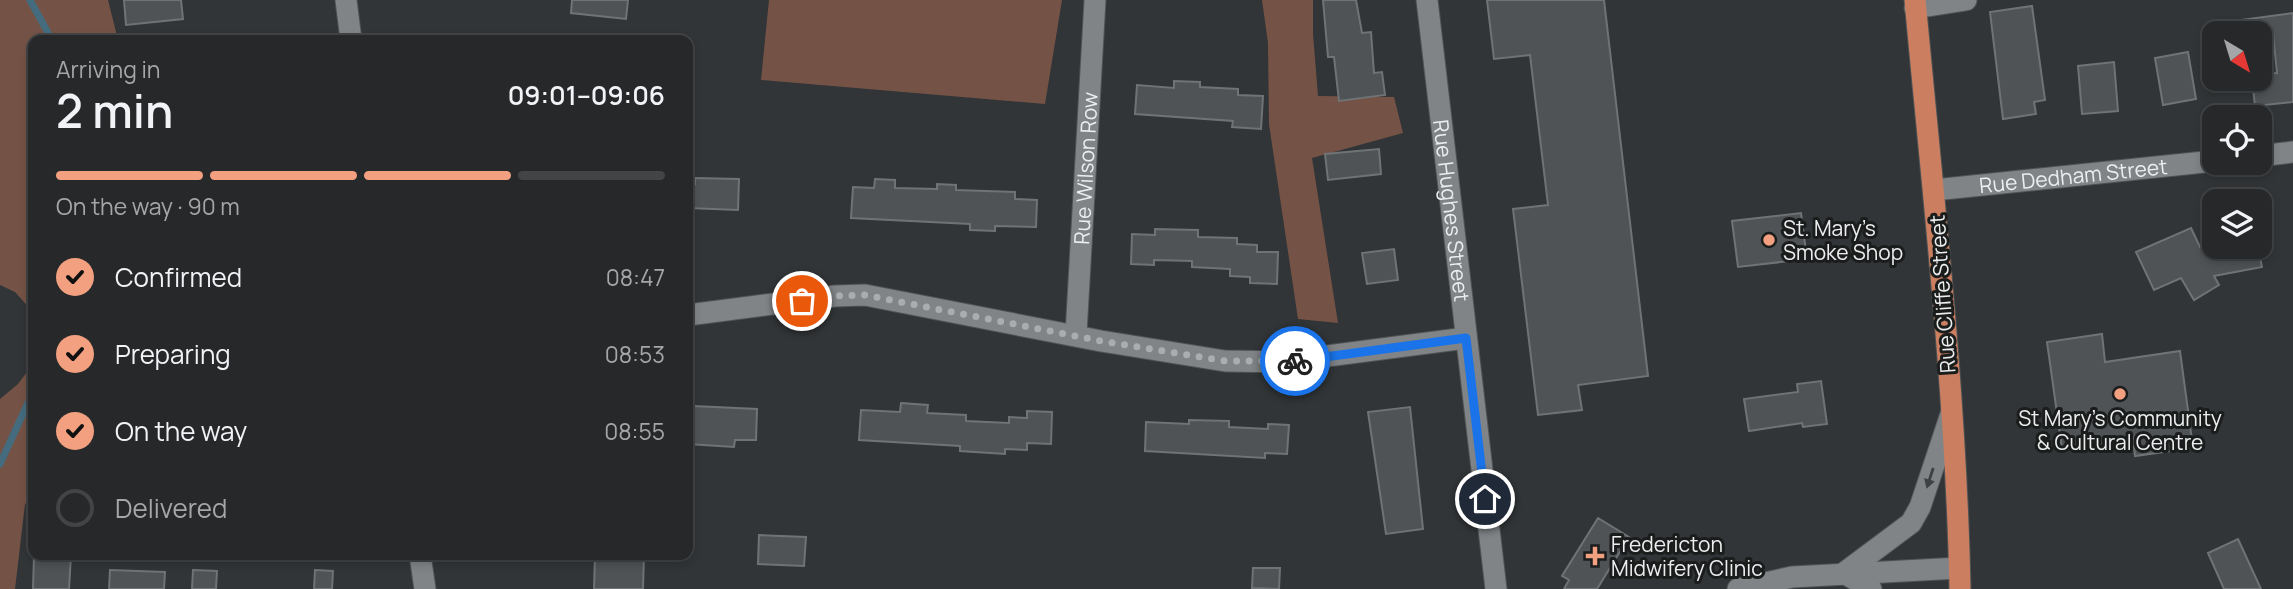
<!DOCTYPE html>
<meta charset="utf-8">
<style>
body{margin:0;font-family:Manrope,sans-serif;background:#323435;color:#f1f3f6;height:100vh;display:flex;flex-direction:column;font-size:26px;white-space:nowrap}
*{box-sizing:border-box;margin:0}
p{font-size:23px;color:#a4a6a8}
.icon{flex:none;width:38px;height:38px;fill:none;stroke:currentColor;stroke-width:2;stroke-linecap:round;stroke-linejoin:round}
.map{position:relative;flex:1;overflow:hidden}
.panel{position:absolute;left:28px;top:35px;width:665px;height:525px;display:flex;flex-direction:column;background:#262829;border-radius:14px;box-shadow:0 4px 10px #0003,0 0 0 2px #424446}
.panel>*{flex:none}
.needle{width:46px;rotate:142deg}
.tools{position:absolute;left:2202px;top:21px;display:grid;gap:14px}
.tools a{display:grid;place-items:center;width:70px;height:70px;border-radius:14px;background:#262829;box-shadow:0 4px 10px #0003,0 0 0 2px #424446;font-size:35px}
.pin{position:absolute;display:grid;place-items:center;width:60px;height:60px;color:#fff;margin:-30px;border:4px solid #fff;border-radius:50%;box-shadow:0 2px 7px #0007}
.courier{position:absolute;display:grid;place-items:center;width:70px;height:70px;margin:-35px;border:5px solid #1a73e8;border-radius:50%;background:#fff;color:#222;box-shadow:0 2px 9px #0007}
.headline em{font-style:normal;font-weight:600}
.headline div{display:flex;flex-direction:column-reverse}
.headline{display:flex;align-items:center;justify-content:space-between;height:119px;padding:0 28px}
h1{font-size:46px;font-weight:600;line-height:52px}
.bar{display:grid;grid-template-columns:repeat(4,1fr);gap:10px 7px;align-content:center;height:84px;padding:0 28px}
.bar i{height:9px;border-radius:5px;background:#424446}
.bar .on{background:#f2a080}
.bar p{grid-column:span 4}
ol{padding:0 28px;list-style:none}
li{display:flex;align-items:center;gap:21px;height:77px}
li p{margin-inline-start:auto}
li .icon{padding:7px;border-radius:50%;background:#f2a080;color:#111;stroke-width:4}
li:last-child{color:#a4a6a8}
li i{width:38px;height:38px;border:4px solid #424446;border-radius:50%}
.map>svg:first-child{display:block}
</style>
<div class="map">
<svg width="2293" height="589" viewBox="0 0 2293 589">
<rect width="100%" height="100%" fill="#323537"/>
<path fill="#745346" d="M0 0H108L118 40H33V312L15 292 0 285Z
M769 0H1062L1045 104 761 80Z
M1262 0H1313V34L1318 96 1394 97 1403 133 1312 158 1338 323 1298 319 1269 124 1268 43Z
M33 364V497L25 504 15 589H0V399L18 384Z"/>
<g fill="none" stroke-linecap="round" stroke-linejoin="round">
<path stroke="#446c7e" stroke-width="7" d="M30 0 52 40
M0 464 33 392"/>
</g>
<path fill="#4f5355" stroke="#6f7375" stroke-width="2" d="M124 0H181L183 19 126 25Z
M572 0H628L626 19 571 13Z
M1323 0H1356L1362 33 1371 32 1374 73 1382 72 1385 95 1339 101 1334 57H1328Z
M1487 0H1604L1648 376 1578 385 1582 410 1538 415 1513 209 1548 205 1530 55 1494 59Z
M2032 6 2045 100 2034 102 2036 114 2003 119 1990 12Z
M2293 13V102L2255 106 2252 79H2259V74L2277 73 2273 33H2234L2233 21Z
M2188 52 2196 99 2163 105 2155 58Z
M2114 62 2118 111 2082 114 2078 66Z
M1174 81 1200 82V87L1238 89V95L1263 96 1261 129 1232 127 1233 121 1135 114 1137 85 1174 88Z
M1379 149 1381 174 1328 180 1325 154Z
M695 178 739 179 738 210 688 208V183L695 184Z
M875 179 895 180V188L937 189V184L956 185V190L1015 192V199L1037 200 1036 227 995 226V231L970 230V224L851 218 853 187 874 188Z
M1801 213 1807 259 1738 267 1732 221Z
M2191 228 2200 247 2214 244V247H2258L2262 267 2214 276 2219 285 2194 300 2181 278 2154 290 2136 252Z
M1155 229 1198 230V237L1237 238V244L1257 245V252H1278L1277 284 1250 283V277L1230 276V269L1192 267V261L1154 260V265L1131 264 1132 234 1155 235Z
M1394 249 1398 280 1367 284 1362 253Z
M2102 334 2105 362 2180 351 2193 448 2135 456 2133 439 2062 449 2047 342Z
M1821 381 1827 424 1803 427 1802 423 1749 431 1744 399 1798 392 1797 384Z
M901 403 928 405 927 413 966 415V421L1009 423V417L1027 418V411L1052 412 1051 444 1027 443V450L1005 449V454L960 451V446L859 440 861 410 900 412Z
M693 406 757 409 756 440H735L734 447 688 444V413H693Z
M1410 407 1423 529 1386 534 1368 412Z
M1189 420 1229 421V427L1268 429V424L1289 425 1287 454 1265 453V458L1145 451 1146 422 1189 424Z
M1598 518 1629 537 1597 589H1564L1569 580 1562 576Z
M759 535 806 537 804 566 758 564Z
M2238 539 2261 589H2224L2208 553Z
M34 555H71L69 589H33Z
M595 555H644L643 589H594Z
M1253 568H1280L1279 589 1252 588Z
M110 570 165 572 164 589H109Z
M193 570 217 571 216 589H192Z
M315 570 333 571 332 589H314Z"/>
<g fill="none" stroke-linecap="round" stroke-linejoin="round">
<g stroke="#505354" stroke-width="23">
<g id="minor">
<path d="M346 0 351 40"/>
<path id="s1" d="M1427 0 1496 589"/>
<path d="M1915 8 1966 0"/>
<path d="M2259 156 2293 152"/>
<path id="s2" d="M1934 190 2214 161"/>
<path d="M688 315 835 296 865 295 1101 341 1225 361 1281 362 1466 338"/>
<path id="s3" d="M1076 334 1095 0"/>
<path d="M420 555 425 589"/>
<path d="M1738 589 1792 577 1959 568"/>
<path d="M1871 589 1844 573 1911 523 1920 507 1951 414"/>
</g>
</g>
<g stroke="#505354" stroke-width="23">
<path id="major" d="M1915 0C1933 196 1956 392 1960 589"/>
</g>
<use href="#minor" stroke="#808486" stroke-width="21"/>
<use href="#major" stroke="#cb7f60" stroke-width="21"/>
</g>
<defs><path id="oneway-solid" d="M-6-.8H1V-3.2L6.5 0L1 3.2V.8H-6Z" transform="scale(1.75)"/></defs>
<use fill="#3e4142" href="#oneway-solid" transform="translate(1930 478) rotate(108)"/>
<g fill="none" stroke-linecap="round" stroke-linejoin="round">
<path stroke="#aaadae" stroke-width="7" stroke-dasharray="0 12.6" d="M802 301 835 296 865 295 1101 341 1225 361H1295"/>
<path stroke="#1a73e8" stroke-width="9" d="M1295 361 1466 338 1485 499"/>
</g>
<g fill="#f2a080" stroke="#1b1d1d" stroke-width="2.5">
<circle cx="1769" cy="240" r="7"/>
<circle cx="2120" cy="394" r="7"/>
<path d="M1591.5 545.5h7v7h7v7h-7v7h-7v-7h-7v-7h7z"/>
</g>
<g text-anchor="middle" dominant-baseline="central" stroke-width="6" stroke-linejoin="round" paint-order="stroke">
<g font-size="21" fill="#ebedee" stroke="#1b1d1d">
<text stroke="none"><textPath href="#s3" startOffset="166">Rue Wilson Row</textPath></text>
<text stroke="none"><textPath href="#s2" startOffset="140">Rue Dedham Street</textPath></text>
<text stroke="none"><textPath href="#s1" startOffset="212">Rue Hughes Street</textPath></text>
<text transform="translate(1942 294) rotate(-94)">Rue Cliffe Street</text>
</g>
<g font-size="21" fill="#ebedee" stroke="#1b1d1d" text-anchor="start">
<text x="1783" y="228">St. Mary’s<tspan x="1783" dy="24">Smoke Shop</tspan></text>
<text x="2120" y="418" text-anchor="middle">St Mary's Community<tspan x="2120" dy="24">&amp; Cultural Centre</tspan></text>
<text x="1611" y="544">Fredericton<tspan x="1611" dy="24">Midwifery Clinic</tspan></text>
</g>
</g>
</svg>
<div class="tools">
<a><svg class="needle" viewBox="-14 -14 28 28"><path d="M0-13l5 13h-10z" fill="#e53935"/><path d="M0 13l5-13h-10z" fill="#a4a6a8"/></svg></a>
<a><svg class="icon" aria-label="locate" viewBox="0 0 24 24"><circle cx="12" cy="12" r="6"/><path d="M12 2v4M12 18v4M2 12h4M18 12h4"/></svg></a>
<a><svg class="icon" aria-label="layers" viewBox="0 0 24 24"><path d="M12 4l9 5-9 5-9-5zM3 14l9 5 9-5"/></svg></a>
</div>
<div class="pin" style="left:802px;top:301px;background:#ea580c"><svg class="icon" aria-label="bag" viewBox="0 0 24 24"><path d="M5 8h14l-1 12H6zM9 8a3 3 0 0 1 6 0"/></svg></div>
<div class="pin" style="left:1485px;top:499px;background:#1f2937"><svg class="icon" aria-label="home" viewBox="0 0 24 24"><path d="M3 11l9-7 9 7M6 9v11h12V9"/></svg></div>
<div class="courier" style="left:1295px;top:361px"><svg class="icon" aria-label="bike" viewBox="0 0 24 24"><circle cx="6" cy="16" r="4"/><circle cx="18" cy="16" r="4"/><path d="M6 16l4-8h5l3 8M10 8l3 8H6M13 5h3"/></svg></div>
<section class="panel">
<div class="headline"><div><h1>2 min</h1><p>Arriving in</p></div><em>09:01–09:06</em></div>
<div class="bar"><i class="on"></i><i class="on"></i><i class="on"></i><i></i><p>On the way · 90 m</p></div>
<ol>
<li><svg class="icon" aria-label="check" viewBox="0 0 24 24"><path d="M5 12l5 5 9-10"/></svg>Confirmed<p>08:47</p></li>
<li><svg class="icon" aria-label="check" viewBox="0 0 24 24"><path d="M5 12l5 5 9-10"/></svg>Preparing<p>08:53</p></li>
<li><svg class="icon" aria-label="check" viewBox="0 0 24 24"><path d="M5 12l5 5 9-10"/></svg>On the way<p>08:55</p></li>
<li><i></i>Delivered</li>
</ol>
</section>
</div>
